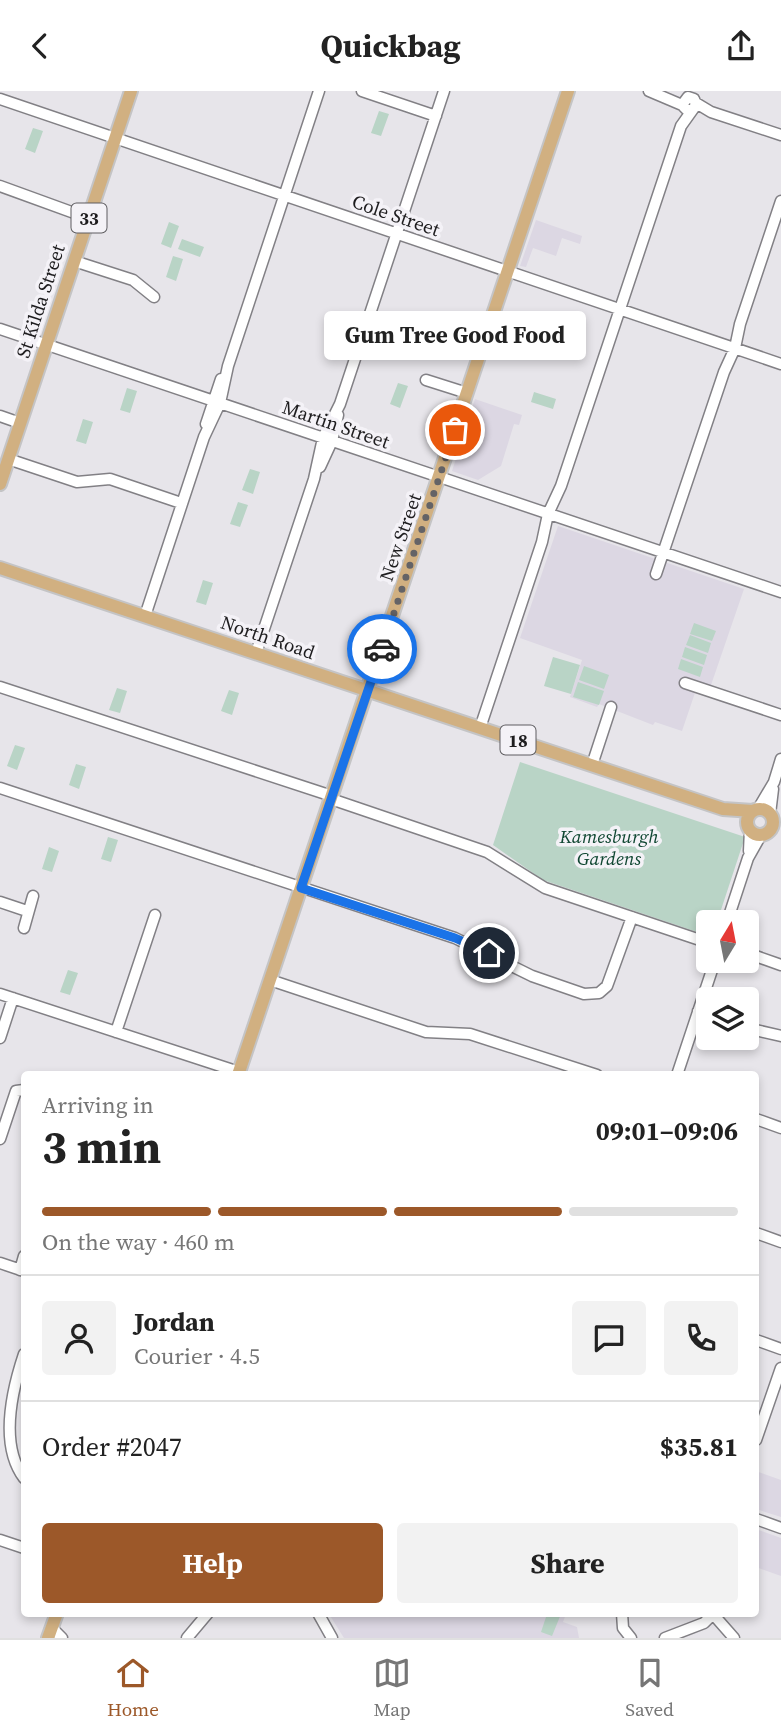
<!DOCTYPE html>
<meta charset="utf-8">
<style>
body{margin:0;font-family:"Source Serif 4",serif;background:#f2f2f2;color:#222;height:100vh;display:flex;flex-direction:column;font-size:26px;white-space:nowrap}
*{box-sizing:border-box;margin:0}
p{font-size:23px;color:#767676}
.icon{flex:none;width:38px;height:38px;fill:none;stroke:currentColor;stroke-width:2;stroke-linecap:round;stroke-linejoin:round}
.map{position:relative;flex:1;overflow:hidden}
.drawer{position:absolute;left:21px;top:980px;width:738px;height:546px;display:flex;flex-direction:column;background:#fff;border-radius:7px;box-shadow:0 4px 10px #0003}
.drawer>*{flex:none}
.needle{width:46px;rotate:10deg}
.controls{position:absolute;left:696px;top:819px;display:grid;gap:14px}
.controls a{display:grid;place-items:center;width:63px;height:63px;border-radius:7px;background:#fff;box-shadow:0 4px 10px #0003;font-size:35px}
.pin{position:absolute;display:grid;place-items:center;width:60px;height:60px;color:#fff;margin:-30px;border:4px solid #fff;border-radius:50%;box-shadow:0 2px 7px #0007}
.courier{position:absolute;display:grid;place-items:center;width:70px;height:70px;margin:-35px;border:5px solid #1a73e8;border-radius:50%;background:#fff;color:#222;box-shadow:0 2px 9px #0007}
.bubble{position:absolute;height:49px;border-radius:7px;background:#fff;box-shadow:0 4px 10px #0003;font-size:23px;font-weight:700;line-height:49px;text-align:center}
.headline em{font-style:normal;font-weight:700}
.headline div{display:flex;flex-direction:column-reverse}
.headline{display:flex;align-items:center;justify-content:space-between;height:119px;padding:0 21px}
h1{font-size:46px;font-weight:700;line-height:52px}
.bar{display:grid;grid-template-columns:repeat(4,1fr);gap:10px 7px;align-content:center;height:84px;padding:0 21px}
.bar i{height:9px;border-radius:5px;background:#e0e0e0}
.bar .selected{background:#9c5829}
.bar p{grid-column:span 4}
.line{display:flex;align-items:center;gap:18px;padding:0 21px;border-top:2px solid #e0e0e0}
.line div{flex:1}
.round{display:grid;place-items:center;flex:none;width:74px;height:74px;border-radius:7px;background:#f2f2f2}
.action{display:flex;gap:14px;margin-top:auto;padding:14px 21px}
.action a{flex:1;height:80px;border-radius:7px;background:#9c5829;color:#fff;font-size:28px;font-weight:700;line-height:80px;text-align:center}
.action a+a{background:#f2f2f2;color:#222}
header{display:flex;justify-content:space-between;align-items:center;height:91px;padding:0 21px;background:#fff;font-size:32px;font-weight:700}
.tab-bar{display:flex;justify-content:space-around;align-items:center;height:98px;border-top:2px solid #e0e0e0;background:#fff;font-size:19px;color:#767676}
.tab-bar a{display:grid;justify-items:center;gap:4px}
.tab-bar .selected{color:#9c5829}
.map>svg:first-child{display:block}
</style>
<header><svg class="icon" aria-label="back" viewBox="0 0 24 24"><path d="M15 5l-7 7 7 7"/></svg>Quickbag<svg class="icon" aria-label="share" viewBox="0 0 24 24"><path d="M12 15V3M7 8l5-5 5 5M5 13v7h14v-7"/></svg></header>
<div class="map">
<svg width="781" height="1547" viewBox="0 0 781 1547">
<rect width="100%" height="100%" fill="#e7e5ea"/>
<path fill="#dcd7e3" d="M536 129 582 145 580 153 562 147 556 165 533 157 526 176 520 175Z
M475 308 522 324 519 334 514 333 501 375 478 389 452 380Z
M558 435 744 498 710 597 698 593 682 640 655 631 653 634 599 613 597 616 570 606 582 569 520 547Z
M756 1380 781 1389V1426L756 1418Z
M756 1438 781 1447V1485L756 1476Z
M329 1523H566L563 1531 577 1536 579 1547H344Z"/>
<path fill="#b9d4c6" d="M379 20 389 23 381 45 371 42Z
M33 37 43 40 35 62 25 58Z
M169 131 179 135 171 157 161 153Z
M182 148 204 156 200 166 178 158Z
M173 165 183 168 176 190 166 186Z
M398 292 408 295 400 317 390 313Z
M127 297 137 300 130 322 120 319Z
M534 301 556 308 553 318 531 311Z
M83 328 93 331 86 353 76 350Z
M250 378 260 381 253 403 242 399Z
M238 411 248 414 240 436 230 433Z
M203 489 213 492 206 514 196 511Z
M694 532 716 540 712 550 690 543Z
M690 544 711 552 708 562 686 554Z
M685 556 707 564 704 574 682 566Z
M553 566 580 574 571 603 544 595Z
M681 568 703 576 700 586 678 578Z
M584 575 609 584 604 598 579 589Z
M578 591 604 600 599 614 573 606Z
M117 597 127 600 120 622 109 619Z
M229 599 239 602 232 624 221 620Z
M15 654 25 657 17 679 7 675Z
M520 671 745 746 717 831H709V845L543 789 493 754Z
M76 673 86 676 79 698 69 694Z
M108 746 118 749 111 771 101 768Z
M49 756 59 760 52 781 42 778Z
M68 879 78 882 70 904 60 901Z
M547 1523H561L552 1545 541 1541Z"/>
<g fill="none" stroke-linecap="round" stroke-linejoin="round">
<g stroke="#828085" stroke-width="13">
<path id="minor" d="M362 0 436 25
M649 0 682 14
M0 8 781 273
M696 12 711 21 781 44
M0 95 88 127
M74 170 133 189 154 206
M0 238 781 501
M426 289 467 302
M0 325 20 332
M206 333 221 288
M8 368 77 391 110 388 181 412
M320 376 332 350 338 324
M656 483 724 281 735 257 740 233 781 110
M145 525 204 346 220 312 228 275 319 0
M256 562 314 388 323 347 340 313 444 0
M685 592 781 624
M0 596 332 705
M480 637 542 451 548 423 561 395 681 35 696 14 694 8 688 6 682 14 689 21
M592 674 611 616
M0 697 455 847 532 885 584 903 599 902 607 895 632 826
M331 708 487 761 545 797 709 852
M758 718 774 691 781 668
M770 723 773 698
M749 760 750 739
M0 811 27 820
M727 831 748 767 761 744
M24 837 33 805
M747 862 781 874
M270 889 426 941 470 943 597 984
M0 903 239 981
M698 920 709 924
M747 937 781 945
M116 941 155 824
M0 947 13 907
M677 984 715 870
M756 1028 781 1037
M0 1048 16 1000 24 999
M756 1142 781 1151
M0 1172 24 1180
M20 1179 24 1165
M756 1249 781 1258
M24 1263C11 1302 0 1355 24 1387
M756 1349 781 1277
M756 1428 781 1437
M0 1449 24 1457
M318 1522 332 1547
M622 1522 623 1537 631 1547
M712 1522 734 1547
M52 1537 62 1547
M187 1547 208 1522
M665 1547 704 1532 713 1523"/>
</g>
<g stroke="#c4c4c5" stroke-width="16">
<path id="major" d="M0 393 131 0
M0 477 723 718 753 720
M747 731a13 13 0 1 1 26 0a13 13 0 1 1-26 0Z
M238 984 568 0
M48 1547 57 1522"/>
</g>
<use href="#minor" stroke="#fff" stroke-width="10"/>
<use href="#major" stroke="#d1b081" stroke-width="12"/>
</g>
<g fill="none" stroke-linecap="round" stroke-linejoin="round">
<path stroke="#646366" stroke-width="7" stroke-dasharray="0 12.6" d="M382 558 455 339"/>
<path stroke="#1a73e8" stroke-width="9" d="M382 558 301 797 455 847 489 862"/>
</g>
<g text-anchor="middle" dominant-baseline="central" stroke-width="7" stroke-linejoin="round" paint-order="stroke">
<g fill="#f4f2f7" stroke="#5e5d60" stroke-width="2">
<rect x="71.5" y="112.5" width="35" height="29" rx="5"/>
<rect x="500.5" y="634.5" width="35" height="29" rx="5"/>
</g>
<g font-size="18" font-weight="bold" fill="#1e1d1f">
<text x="89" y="127">33</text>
<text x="518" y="649">18</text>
</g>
<g font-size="19" fill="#1e1d1f" stroke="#f4f2f7">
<text transform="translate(396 124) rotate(19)">Cole Street</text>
<text transform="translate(40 210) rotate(-72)">St Kilda Street</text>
<text transform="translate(336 333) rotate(19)">Martin Street</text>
<text transform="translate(400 446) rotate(-71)">New Street</text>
<text transform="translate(268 546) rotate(19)">North Road</text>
</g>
<g font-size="19" font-style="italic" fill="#104732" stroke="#f4f2f7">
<text x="609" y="745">Kamesburgh<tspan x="609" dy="22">Gardens</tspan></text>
</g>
</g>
</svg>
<div class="controls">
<a><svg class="needle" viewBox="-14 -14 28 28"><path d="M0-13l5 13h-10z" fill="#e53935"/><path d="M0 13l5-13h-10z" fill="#767676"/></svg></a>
<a><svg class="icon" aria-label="layers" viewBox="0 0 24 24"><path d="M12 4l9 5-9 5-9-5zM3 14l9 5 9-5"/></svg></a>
</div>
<div class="pin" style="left:455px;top:339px;background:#ea580c"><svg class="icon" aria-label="bag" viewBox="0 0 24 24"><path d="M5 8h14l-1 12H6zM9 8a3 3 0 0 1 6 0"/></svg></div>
<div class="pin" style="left:489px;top:862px;background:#1f2937"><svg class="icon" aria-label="home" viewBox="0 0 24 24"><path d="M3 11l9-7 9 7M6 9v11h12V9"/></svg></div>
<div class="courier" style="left:382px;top:558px"><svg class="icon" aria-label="car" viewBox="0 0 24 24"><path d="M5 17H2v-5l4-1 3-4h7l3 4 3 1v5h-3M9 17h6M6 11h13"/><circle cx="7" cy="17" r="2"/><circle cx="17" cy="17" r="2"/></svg></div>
<div class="bubble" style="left:324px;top:220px;width:262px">Gum Tree Good Food</div>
<section class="drawer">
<div class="headline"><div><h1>3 min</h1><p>Arriving in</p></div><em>09:01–09:06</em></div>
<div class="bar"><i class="selected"></i><i class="selected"></i><i class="selected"></i><i></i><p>On the way · 460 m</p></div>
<div class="line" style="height:126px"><a class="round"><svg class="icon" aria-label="person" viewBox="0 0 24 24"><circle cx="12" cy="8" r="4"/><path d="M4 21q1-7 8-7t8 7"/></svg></a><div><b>Jordan</b><p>Courier · 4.5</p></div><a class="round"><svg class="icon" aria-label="chat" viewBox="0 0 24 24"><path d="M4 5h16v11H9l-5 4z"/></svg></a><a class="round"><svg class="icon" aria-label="phone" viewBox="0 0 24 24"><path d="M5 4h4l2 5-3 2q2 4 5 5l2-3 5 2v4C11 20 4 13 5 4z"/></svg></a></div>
<div class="line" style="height:91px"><div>Order #2047</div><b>$35.81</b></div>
<div class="action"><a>Help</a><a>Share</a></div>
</section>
</div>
<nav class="tab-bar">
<a class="selected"><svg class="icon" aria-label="home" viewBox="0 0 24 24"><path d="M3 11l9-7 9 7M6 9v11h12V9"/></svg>Home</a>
<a><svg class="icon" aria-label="map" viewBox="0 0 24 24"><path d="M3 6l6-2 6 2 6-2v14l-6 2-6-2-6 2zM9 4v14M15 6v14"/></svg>Map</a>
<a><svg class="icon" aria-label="saved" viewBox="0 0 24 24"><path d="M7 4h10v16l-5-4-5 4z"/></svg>Saved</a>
</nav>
